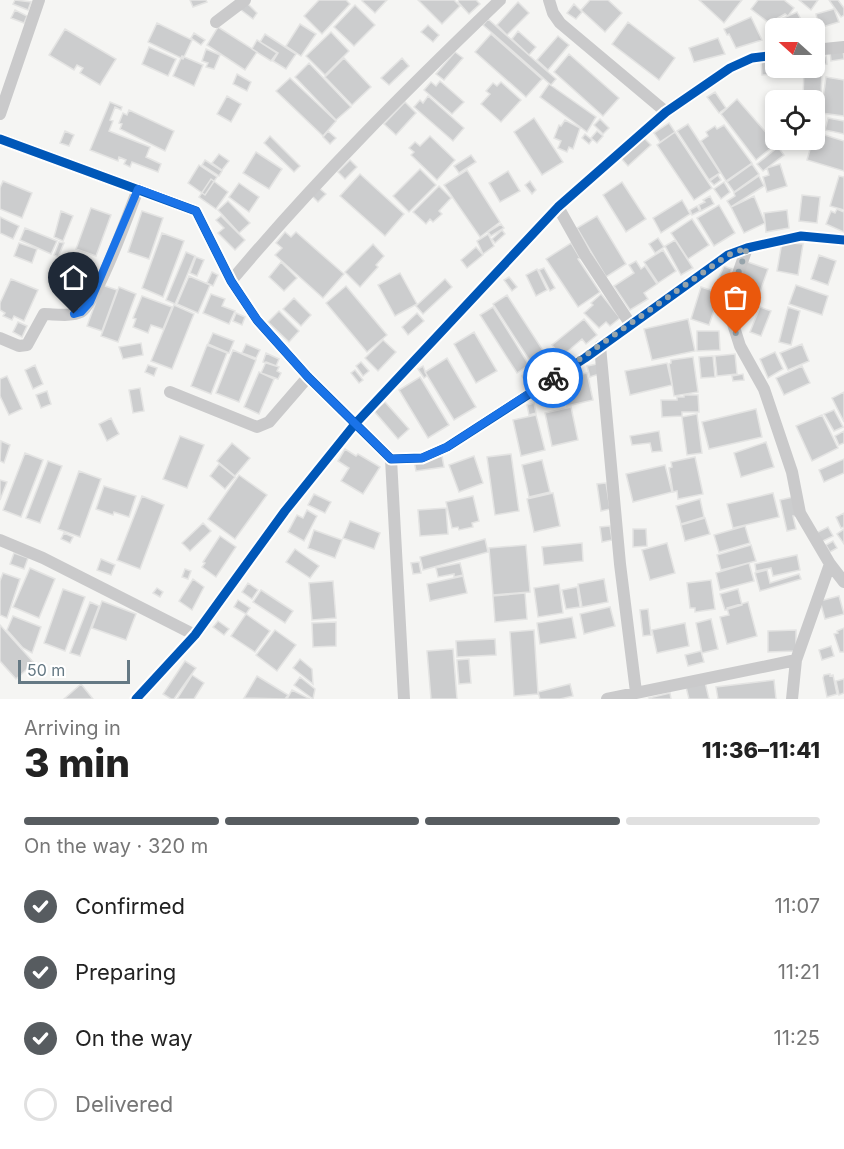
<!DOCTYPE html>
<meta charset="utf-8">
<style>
body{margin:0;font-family:Inter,sans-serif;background:#f2f2f2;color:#222;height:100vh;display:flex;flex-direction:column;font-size:22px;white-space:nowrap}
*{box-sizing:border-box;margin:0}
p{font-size:20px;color:#767676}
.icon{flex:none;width:33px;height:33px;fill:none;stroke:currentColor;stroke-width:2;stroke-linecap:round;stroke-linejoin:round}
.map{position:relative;height:699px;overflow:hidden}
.panel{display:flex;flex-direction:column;background:#fff;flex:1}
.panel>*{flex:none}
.needle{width:39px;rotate:291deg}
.fabs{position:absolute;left:765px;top:18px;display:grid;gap:12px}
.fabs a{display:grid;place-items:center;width:60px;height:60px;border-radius:9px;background:#fff;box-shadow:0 3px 9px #0003;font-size:30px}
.scale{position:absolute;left:18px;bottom:15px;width:112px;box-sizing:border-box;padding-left:6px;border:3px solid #657984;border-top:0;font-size:16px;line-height:21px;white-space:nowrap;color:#657984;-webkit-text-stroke:4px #fff;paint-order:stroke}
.pin{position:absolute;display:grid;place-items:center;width:51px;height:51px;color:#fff;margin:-62px -26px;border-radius:50% 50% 50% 0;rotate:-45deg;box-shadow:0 0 6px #0007}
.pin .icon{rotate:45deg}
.courier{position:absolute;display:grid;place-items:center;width:60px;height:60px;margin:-30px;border:4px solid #1a73e8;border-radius:50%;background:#fff;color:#222;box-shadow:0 2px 8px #0007}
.head em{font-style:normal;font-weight:800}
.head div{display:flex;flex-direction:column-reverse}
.head{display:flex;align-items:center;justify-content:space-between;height:102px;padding:0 24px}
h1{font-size:39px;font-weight:800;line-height:45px}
.bar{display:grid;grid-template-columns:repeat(4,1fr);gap:9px 6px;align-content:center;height:72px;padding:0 24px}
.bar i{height:8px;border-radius:4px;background:#e0e0e0}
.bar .on{background:#575c60}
.bar p{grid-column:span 4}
ol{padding:0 24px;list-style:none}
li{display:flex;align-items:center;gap:18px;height:66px}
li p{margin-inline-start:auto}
li .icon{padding:6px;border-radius:50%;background:#575c60;color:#fff;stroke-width:4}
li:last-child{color:#767676}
li i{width:33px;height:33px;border:3px solid #e0e0e0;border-radius:50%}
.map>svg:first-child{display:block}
</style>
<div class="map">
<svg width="844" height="699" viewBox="0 0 844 699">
<rect width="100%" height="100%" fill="#f5f5f3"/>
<path fill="#cccdce" stroke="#e4e4e3" stroke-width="1.5" d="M15 0 31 2 28 10 13 4Z
M190 0H206L207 2 193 7Z
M319 0H346L350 4 322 34 304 16Z
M364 0H387L375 13 362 1Z
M418 0H454L460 6 442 24Z
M459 0H476L480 4 469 14 458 2Z
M590 0H608L622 13 605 32 581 10Z
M699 0H742L724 23Z
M758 0H784L794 8 788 16 785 14 769 23 751 9Z
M799 0H818L811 10Z
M829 0H838L844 8V15L841 17Z
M518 2 529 13 507 35 497 25Z
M247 3 257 13 253 19 237 7Z
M574 4 582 12 576 19 567 13Z
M355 5 375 25 354 46 334 27Z
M834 9 839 22 819 28 816 14Z
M15 10 27 16 24 23 11 18Z
M797 12 804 25 795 28H776V35L773 36 767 25Z
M751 17 762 40 736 48 729 34 727 35 724 29Z
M488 19 556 79 551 85 483 25Z
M628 22 675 58 659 80 612 44Z
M157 23 192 40 183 59 148 42Z
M300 24 316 34 301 56 286 46Z
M428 25 439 35 433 42 421 32Z
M218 27 257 52 245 70 207 45Z
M65 29 116 59 100 85 80 73 83 68 77 65 74 70 49 55Z
M518 31 536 47 529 55 512 39Z
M331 32 349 51 325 75 306 56Z
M194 33 205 40 201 45 191 38Z
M265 34 296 54 286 69 273 61 278 53 260 42Z
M491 34 542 79 526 97 475 52Z
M558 36 569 45 548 70 537 60Z
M718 38 725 54 694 62 689 48Z
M257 40 277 53 271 61 252 49Z
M149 47 176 59 168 76 142 64Z
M206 49 220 55 214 69 206 67 208 63 202 61Z
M843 49 844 59 831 61 830 51Z
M455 52 463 58 444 80 436 74Z
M569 54 619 98 603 116 554 72Z
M182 56 203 65 194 86 173 76Z
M826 56 827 64 814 65V57Z
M344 58 371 87 352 105 325 77Z
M402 58 409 66 389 85 381 78Z
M776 60V68H802V72L762 75 761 61Z
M309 63 351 107 336 120 295 77Z
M814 66H822L821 101 803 100 804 68H814Z
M237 74 251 82 247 91 233 84Z
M826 77 844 80V116L821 113Z
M290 78 336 121 323 136 276 91Z
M440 81 464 102 452 114 424 90 431 82 436 86Z
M501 82 521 100 501 122 481 104 490 94 486 91 493 83 497 86Z
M549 84 596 117 587 132 540 97Z
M715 92 726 108 719 113 707 97Z
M227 96 241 104 231 122 217 114Z
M428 96 464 128 453 141 414 107 420 100 423 103Z
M737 99 776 144 756 160 721 114Z
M110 102 122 107 121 110 115 107 110 120 113 121 109 131 150 147 146 157 161 164 158 172 132 162 130 167 124 164 126 160 119 157 118 161 90 150Z
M405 102 416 113 396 135 384 124Z
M129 110 174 131 165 151 120 129 122 124 119 123 123 113 127 115Z
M534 118 563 162 542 175 514 132Z
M828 118 844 121V134L825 130Z
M600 119 609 128 603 134 594 125Z
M565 120 580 128 573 149 569 147 567 152 558 148 561 141 554 138 559 125 561 126Z
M669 123 675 132 660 142 654 133Z
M688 124 720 173 709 180 677 131Z
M724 125 752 163 726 181 701 141 708 136 706 132 715 126 717 129Z
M65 131 74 135 69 146 60 143Z
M328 131 336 138 330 144 323 137Z
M597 131 603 136 597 143 591 138Z
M675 132 712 188 694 200 657 145Z
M815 132 844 141V171L807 160Z
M585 134 592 140 589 144 582 138Z
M270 136 300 166 294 172 264 143Z
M430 136 455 160 437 180 411 155 414 152 409 148 415 142 420 146Z
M642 136 651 145 628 166 619 156Z
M778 147 784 155 763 171 757 164Z
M256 152 282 169 269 189 243 173Z
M219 154 229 161 222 170 212 163Z
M471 155 476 162 459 173 454 166Z
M205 160 222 171 219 176 202 165Z
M350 160 357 167 345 179 338 172Z
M752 164 759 174 734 192 727 182Z
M780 164 787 186 767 192 763 177 769 175 767 168Z
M199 165 217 177 205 195 188 183Z
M420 169 436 185 409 212 393 196Z
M467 170 500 222 480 237 444 185Z
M508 171 520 191 500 202 489 183Z
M360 174 404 214 385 236 340 196Z
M718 175 721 180 714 185 710 181Z
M759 176 764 186 731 207 727 201 735 196 734 193Z
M839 176 844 177V210L830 206Z
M211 179 228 192 216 209 199 197Z
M3 181 32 193 22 218 0 209V188Z
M530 181 536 190 532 194 525 185Z
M622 182 646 219 626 232 603 195Z
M724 182 730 192 721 199 714 189Z
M239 183 259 197 249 212 229 197Z
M439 186 451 198 439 211 442 214 433 222 430 219 426 224 413 212Z
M319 188 326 194 318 202 312 196Z
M802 195 820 197 817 223 799 221Z
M710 196 714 204 701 211 699 205 705 202 703 200Z
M754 196 765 223 744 233 731 207Z
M682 200 690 214 661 233 653 218Z
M228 201 250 223 239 233 218 210Z
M719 205 735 233 714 246 697 218Z
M697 206 700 211 692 215 690 210Z
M91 208 111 215 96 256 76 249Z
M837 209 844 212V232L826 224 831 211 835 213Z
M787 210 789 228 766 232 764 213Z
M61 211 73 216 63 241 54 237Z
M142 211 163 218 149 259 128 252Z
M221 216 245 240 235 250 218 233 224 228 216 220Z
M597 216 626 264 606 277 577 228Z
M0 217 19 226 13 239 0 233Z
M692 219 709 245 688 259 671 233Z
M501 224 504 228 491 236 488 232Z
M25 228 57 241 51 254 20 240Z
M502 230 505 234 495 243 492 239Z
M285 232 291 237 296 232 344 274 323 298 275 255 282 248 276 243Z
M162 233 184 241 163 297 142 288Z
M488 234 494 246 483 254 477 241Z
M658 238 664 247 655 253 649 244Z
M675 240 693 268 681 275 665 246Z
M59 242 64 243 58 257 54 255Z
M782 242 803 244 798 275 777 271Z
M19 243 37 249 32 263 14 256Z
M571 243 580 258 578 259 600 292 578 307 546 259Z
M373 244 384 256 376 265 378 267 360 287 345 272Z
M476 247 483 255 467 268 461 260Z
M663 250 676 271 658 283 644 262Z
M186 252 195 256 175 304 166 300Z
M819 255 836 261 828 285 811 279Z
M196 257 204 260 197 276 190 273Z
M636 261 641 269 645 266 657 284 644 293 648 299 630 310 614 286 634 273 629 265Z
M745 261 768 269 756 303 733 293Z
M56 262 92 274 84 297 57 287 61 275 53 272Z
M281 262 297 278 284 291 269 277Z
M724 266 732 269 723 291 715 286Z
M544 268 555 288 550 291 539 270Z
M537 269 547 290 536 296 526 275Z
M212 272 218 275 213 286 207 283Z
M400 273 417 304 395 316 378 285Z
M189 276 210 285 198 313 177 304Z
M509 277 517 287 512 291 504 280Z
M11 279 38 290 24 321 14 316 12 320 3 316 5 313 0 310V303Z
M445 279 452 287 423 314 416 306Z
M102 285 117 290 102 331 87 326Z
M796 285 828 296 822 315 789 304Z
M346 286 387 335 367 352 326 303Z
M119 287 136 294 118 342 101 336Z
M701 287 720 293 709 325 691 319Z
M211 294 225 299 222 306 235 311 229 324 203 313Z
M601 294 620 318 610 326 606 322 599 328 584 313 593 305 591 303Z
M507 295 544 352 530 361 493 304Z
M142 296 172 307 163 329 151 325 148 333 133 327 136 319 133 318Z
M294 298 311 315 301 326 283 309Z
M174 305 194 314 172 369 151 361Z
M493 307 529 365 517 373 480 315Z
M760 307 771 311 761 336 750 332Z
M788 307 800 311 791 345 779 342Z
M279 311 299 331 289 342 268 322Z
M236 313 245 317 242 325 233 321Z
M417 313 424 321 408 335 402 327Z
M584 319 597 335 586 344 582 339 561 357 552 345Z
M688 319 695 351 652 360 644 329Z
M18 322 27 326 22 337 13 332Z
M697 331H719L720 350 697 351Z
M474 332 497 371 476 383 454 344Z
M213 333 234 341 229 353 208 344Z
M383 340 396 352 378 371 365 358Z
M141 343 143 355 123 359 119 347Z
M246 344 260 350 256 358 242 353Z
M802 344 809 361 788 370 780 353Z
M207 345 227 353 211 394 191 386Z
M233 350 256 360 239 402 216 393Z
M775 352 783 369 768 378 760 359Z
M266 353 279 359 276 366 263 362Z
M551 353 562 368 529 388 522 376Z
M735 354 737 374 717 376 715 356Z
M713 356 715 377 701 378 699 357Z
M693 357 698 392 674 396 669 364 671 363V360Z
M447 358 476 407 454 420 425 372Z
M266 362 279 367 277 371 281 373 278 379 261 373Z
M361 362 369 371 363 376 356 366Z
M667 363 672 385 630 395 625 371Z
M597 364 599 374 590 377 587 366Z
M35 365 43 384 33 389 25 370Z
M148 365 157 368 154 376 145 372Z
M423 366 427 376 424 378 418 369Z
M802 366 810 383 784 395 776 378Z
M355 370 363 380 359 383 351 373Z
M259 372 274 379 259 414 244 407Z
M587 373 593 400 567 406 562 386 576 383 574 376Z
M743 374 744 380 733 381 732 376Z
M7 376 22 409 9 415 0 396V379Z
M420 377 449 425 428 438 399 390Z
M140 388 144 411 133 413 129 390Z
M47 391 51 404 41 408 36 395Z
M844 392V422L832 398Z
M684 395H698L699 412H682V416L662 417 661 400H677V397H684Z
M385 402 409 429 398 439 374 411Z
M534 403 536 413 529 415 527 405Z
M571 407 578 440 552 446 545 413Z
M756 409 762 437 709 449 702 422Z
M834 410 843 427 834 431 824 414Z
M697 414 702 453 687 455 682 417Z
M536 415 545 450 521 456 513 420Z
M822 415 838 448 812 461 796 426Z
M111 418 119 434 107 441 99 424Z
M659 431 662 451 652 452 650 443 632 445 630 436Z
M844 431V443L839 445 835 436Z
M180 436 204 445 187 488 163 479Z
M1 441 10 445 4 463 0 461Z
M766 442 774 467 741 477 734 453Z
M232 443 250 458 235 476 217 461Z
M345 449 356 456 358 454 380 467 363 494 341 481 349 468 338 461Z
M25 453 43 460 21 517 3 510Z
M511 454 519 511 495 515 487 457Z
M442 456 444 467 416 471 414 461Z
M474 456 483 483 459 492 449 465Z
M695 457 703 494 678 499 677 491 673 492 669 468 672 467 671 462Z
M844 459V473L824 482 819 470Z
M542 460 550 492 529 497 522 465Z
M48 461 62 466 40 523 26 518Z
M219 464 235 477 225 489 210 476Z
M665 465 672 492 633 502 626 474Z
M79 471 101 479 80 537 58 529Z
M239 475 267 495 235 539 208 519Z
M0 480 7 482 0 500Z
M606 483 610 509 601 511 597 484Z
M104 486 136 496 129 517 114 512 113 515 96 509Z
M553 493 560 526 534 532 527 499Z
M773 493 779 517 733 528 727 504Z
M314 494 331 502 325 513 308 505Z
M142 496 164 505 140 569 117 560Z
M473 496 479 521 472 523 473 527 459 530 458 527 452 528 446 502Z
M793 497 797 516H793L796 529 787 531 780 500Z
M700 499 704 517 681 524 676 506Z
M446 508 448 534 420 536 418 510Z
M307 510 317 516 304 541 288 532 297 515 303 518Z
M844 513V527L841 528 836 517Z
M705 518 710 534 685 541 681 525Z
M350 521 380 533 374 549 343 538Z
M203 523 211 531 190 551 182 543Z
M610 526 612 540 602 542 600 527Z
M745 526 750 543 719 552 714 535Z
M828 527 833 536 821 542 816 533Z
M633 529H646L647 546 633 547Z
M844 529V544L837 534Z
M314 530 342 540 335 558 308 548Z
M64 533 73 537 70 543 61 539Z
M220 536 236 547 216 577 202 567 205 563 203 562Z
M485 539 488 552 423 570 420 557Z
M833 541 837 548 830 552 826 545Z
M582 543 583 561 544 565 542 547Z
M667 543 675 573 650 580 642 550Z
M526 545 530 592 493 595 489 548Z
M751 545 756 561 721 570 717 555Z
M295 549 319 566 310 578 286 562Z
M14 553 28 558 24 569 10 564Z
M797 555 800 570 773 576 771 568 756 571 755 564Z
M101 559 115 565 111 575 97 570Z
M419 562 421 573 413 574 411 563Z
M460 563 463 575 454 577V574L438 577 436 568Z
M749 563 754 581 720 590 716 573Z
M30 568 55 579 39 618 13 607Z
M185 569 191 571 188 579 182 577Z
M767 570 770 583 799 574 801 579 760 591 755 573Z
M3 573 20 579 7 618 0 615V581Z
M463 576 467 593 430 601 427 584Z
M193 579 204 587 192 610 179 601Z
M604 579 608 602 582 607 578 584Z
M711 580 715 609 695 612V608H690L687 583Z
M333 581 336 618 312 620 309 583Z
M248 583 258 590 252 599 242 592Z
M559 584 563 613 538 617 534 588Z
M577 587 580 607 566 609 562 590Z
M157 588 163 592 160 597 153 593Z
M63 589 85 597 65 651 44 643Z
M738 589 742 605 725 610 720 594Z
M261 590 293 611 285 623 253 602Z
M525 593 527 619 495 622 493 596Z
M839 596 844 614 825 619 820 601Z
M238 600 250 608 246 614 234 607Z
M102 601 136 614 126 640 92 628Z
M90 602 99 606 80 656 70 653Z
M748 602 757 636 727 644 720 617 729 615 727 608Z
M610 607 615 626 584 634 580 614Z
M648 609 651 635 643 636 640 610Z
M246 614 270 631 255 652 231 636Z
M13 616 41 627 32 653 23 648 7 630Z
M572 617 576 638 540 644 537 623Z
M711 619 718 649 702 653 696 623Z
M218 621 229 629 224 635 213 627Z
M336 622V646L313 647 312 623Z
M685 623 689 646 657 653 652 630Z
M0 625 34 663 16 679 0 661Z
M844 628V652H840L834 634 838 633 837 631Z
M275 630 296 645 277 671 256 655Z
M534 630 538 694 514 696 510 632Z
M796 630V651L768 652V631Z
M495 639 496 655 457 657 456 641Z
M831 646 834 656 822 660 819 650Z
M453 649 457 699H431L427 651Z
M701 651 704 662 688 666 685 655Z
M300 659 312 669 313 684 293 668Z
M469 659 471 683 459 684 457 660Z
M185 661 196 668 174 699H171L163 694Z
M830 674V676L833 675 837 694 827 697 823 678 824 675Z
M192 675 204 683 194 699H177Z
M257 676 288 695 285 699 244 698Z
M300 677 315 689 313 699 294 685Z
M844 679V693L839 695 836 681Z
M774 680 776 699H718L716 687Z
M705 682 709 699H689L686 687Z
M81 684 93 699H64Z
M570 684 573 696 560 699H540L538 692Z
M292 690 310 699H287Z
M670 693 671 699H650L649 698Z"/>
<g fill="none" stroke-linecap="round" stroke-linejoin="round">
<path stroke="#cacacb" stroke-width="12" d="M549 0 553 13 560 23 666 112
M216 22 245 0
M814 50 844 47
M0 114 39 0
M0 139 196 211 231 281 257 320 308 377 391 459 422 458 447 447 585 358 728 255 747 248 801 236 844 240
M558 207 585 255 631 325
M747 248 727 305 740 346 764 389 792 472 800 513 830 564 796 660 792 699
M231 281C315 181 406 90 500 0
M0 338 19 346 27 345 44 314C54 314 71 317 81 312 96 304 130 210 138 189
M600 346 620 564 636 692
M170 392 257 427 269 422 308 377
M391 459 404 699
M0 540 43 558 195 635
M830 564 844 582
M136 699 195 635 285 511 355 424 558 207 666 112 730 68 752 58 776 55
M607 699 796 660"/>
<g stroke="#fff" stroke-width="13">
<path id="cycleway" d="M0 139 196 211 231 281 257 320 308 377 391 459 422 458 447 447 585 358 728 255 747 248 801 236 844 240
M136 699 195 635 285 511 355 424 558 207 666 112 730 68 752 58 776 55"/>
</g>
<use href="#cycleway" stroke="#0057b8" stroke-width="9"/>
</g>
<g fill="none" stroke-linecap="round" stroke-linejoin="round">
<path stroke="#97a4ab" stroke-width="6" stroke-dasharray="0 10.8" d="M553 378 728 255 747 248 727 305 736 334"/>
<path stroke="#1a73e8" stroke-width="8" d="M74 314 81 312 90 302 138 189 196 211 231 281 257 320 308 377 391 459 422 458 447 447 553 378"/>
</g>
</svg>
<div class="fabs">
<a><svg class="needle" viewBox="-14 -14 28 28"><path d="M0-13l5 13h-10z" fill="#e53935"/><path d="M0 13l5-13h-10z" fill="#767676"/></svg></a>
<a><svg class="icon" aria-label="locate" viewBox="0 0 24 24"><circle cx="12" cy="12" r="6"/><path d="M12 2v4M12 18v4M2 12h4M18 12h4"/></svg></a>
</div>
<div class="scale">50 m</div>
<div class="pin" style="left:736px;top:334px;background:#ea580c"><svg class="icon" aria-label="bag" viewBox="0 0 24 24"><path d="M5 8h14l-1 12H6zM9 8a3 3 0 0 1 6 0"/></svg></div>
<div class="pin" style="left:74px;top:314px;background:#1f2937"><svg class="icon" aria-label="home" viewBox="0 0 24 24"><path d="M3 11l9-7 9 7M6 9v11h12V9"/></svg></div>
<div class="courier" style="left:553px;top:378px"><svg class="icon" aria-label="bike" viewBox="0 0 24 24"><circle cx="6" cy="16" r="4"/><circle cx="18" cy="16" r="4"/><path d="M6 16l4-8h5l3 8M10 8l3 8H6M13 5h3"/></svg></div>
</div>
<section class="panel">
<div class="head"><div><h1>3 min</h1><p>Arriving in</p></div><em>11:36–11:41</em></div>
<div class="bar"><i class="on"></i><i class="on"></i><i class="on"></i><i></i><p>On the way · 320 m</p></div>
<ol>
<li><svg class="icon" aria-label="check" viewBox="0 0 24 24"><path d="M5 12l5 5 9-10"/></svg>Confirmed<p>11:07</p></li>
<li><svg class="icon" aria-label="check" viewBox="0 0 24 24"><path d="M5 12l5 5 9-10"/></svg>Preparing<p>11:21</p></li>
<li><svg class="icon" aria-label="check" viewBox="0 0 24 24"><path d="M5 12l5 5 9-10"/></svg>On the way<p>11:25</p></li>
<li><i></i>Delivered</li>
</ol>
</section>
